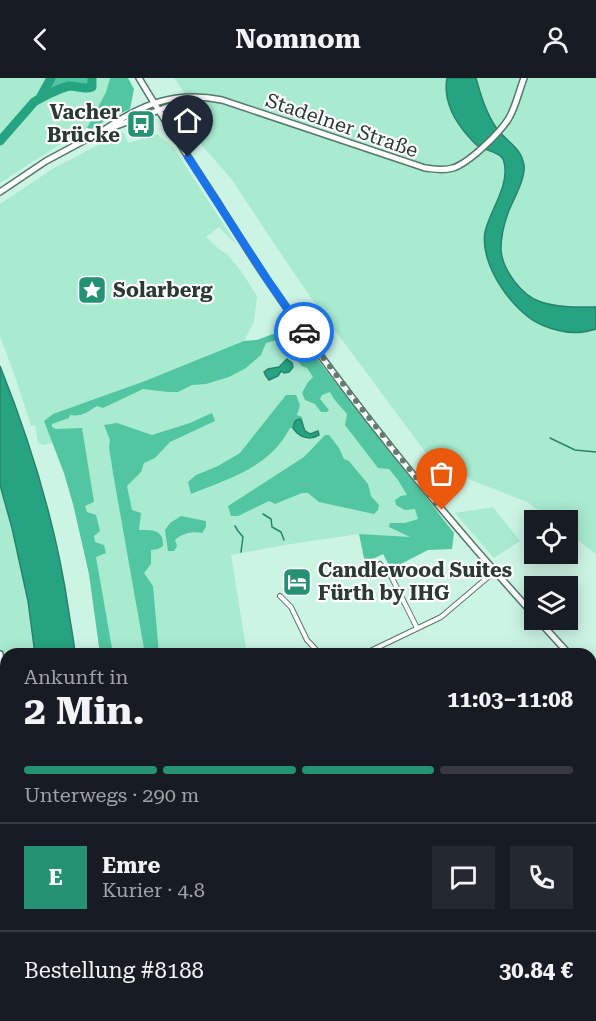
<!DOCTYPE html>
<html lang="de">
<meta charset="utf-8">
<style>
body{margin:0;font-family:"Roboto Serif",serif;background:#242831;color:#f1f3f6;height:100vh;display:flex;flex-direction:column;font-size:22px;white-space:nowrap}
*{box-sizing:border-box;margin:0}
p{font-size:20px;color:#9ea1a6}
.icon{flex:none;width:33px;height:33px;fill:none;stroke:currentColor;stroke-width:2;stroke-linecap:round;stroke-linejoin:round}
.map{position:relative;flex:1;overflow:hidden}
.details{position:absolute;left:0px;top:570px;width:597px;height:374px;display:flex;flex-direction:column;background:#171b24;border-radius:18px 18px 0 0;box-shadow:0 3px 15px #0003}
.details>*{flex:none}
.fabs{position:absolute;left:524px;top:432px;display:grid;gap:12px}
.fabs a{display:grid;place-items:center;width:54px;height:54px;border-radius:0px;background:#171b24;box-shadow:0 3px 15px #0003;font-size:30px}
.pin{position:absolute;display:grid;place-items:center;width:51px;height:51px;color:#fff;margin:-62px -26px;border-radius:50% 50% 50% 0;rotate:-45deg;box-shadow:0 0 6px #0007}
.pin .icon{rotate:45deg}
.courier{position:absolute;display:grid;place-items:center;width:60px;height:60px;margin:-30px;border:4px solid #1a73e8;border-radius:50%;background:#fff;color:#222;box-shadow:0 2px 8px #0007}
.head em{font-style:normal;font-weight:700}
.head div{display:flex;flex-direction:column-reverse}
.head{display:flex;align-items:center;justify-content:space-between;height:102px;padding:0 24px}
h1{font-size:39px;font-weight:700;line-height:45px}
.bar{display:grid;grid-template-columns:repeat(4,1fr);gap:9px 6px;align-content:center;height:72px;padding:0 24px}
.bar i{height:8px;border-radius:4px;background:#363941}
.bar .selected{background:#259273}
.bar p{grid-column:span 4}
.line{display:flex;align-items:center;gap:15px;padding:0 24px;border-top:2px solid #363941}
.line div{flex:1}
.round{display:grid;place-items:center;flex:none;width:63px;height:63px;border-radius:0px;background:#242831}
header{display:flex;justify-content:space-between;align-items:center;height:78px;padding:0 24px;background:#171b24;font-size:27px;font-weight:700}
.map>svg:first-child{display:block}
</style>
<header><svg class="icon" aria-label="back" viewBox="0 0 24 24"><path d="M15 5l-7 7 7 7"/></svg>Nomnom<svg class="icon" aria-label="person" viewBox="0 0 24 24"><circle cx="12" cy="8" r="4"/><path d="M4 21q1-7 8-7t8 7"/></svg></header>
<div class="map">
<svg width="596" height="943" viewBox="0 0 596 943">
<rect width="100%" height="100%" fill="#ccf4e4"/>
<path fill="#a8ebd1" d="M0 0H47L46 16 42 18C51 17 57 10 66 9 76 8 83 10 92 8V0H110L106 14 87 50 51 72 0 105Z
M174 0H596V476L567 454V442H552L527 424 471 402 454 387 426 375 316 227 277 170 232 102 173 34 190 27 184 14Z
M123 54 128 65C138 63 146 58 157 56L174 70 237 167 219 149 206 159 220 172 227 176 241 193 257 218 254 244 244 263 257 262 292 249 454 455 413 460 359 456 291 466 231 477 247 576H100C93 504 79 433 53 365L43 367 38 365 35 347 31 348 17 304 0 258V126L54 90Z
M0 407 12 450 28 523 35 576H6V609L0 576Z
M493 429 520 463 494 480 455 435Z
M6 725V853L0 876V755Z
M591 868 596 870V943H170V938H591Z"/>
<path fill="#51c6a0" d="M52 0H92V9C84 12 77 8 68 9 58 10 50 17 40 20L46 16Z
M110 0H128L134 11 130 31 106 42 92 51 87 50 106 14Z
M292 249 454 455 452 471 428 472 391 491 383 476 365 485 359 456 410 459 389 449 390 445H405L418 441 415 431 405 432 396 427 395 422 401 418 407 417 398 402 389 391 378 390 345 347 347 336 334 321 330 314 322 317 320 321 329 332 327 334H321L315 326 305 322 302 315 308 304 313 299 307 290 302 288 280 261 266 265 261 277 246 290 229 299 206 306 192 307 178 314H168L143 311 103 330 97 328C88 334 81 339 70 337L69 340 52 346V349L56 351 82 350 94 424 85 428 87 434 96 437 100 453 94 458 95 464 104 467 106 475 96 479 113 576H100L89 496 73 426 64 395 44 343 53 336 145 303 244 263 257 262Z
M286 317H296L300 327 297 337 302 339 304 348 295 343 293 350H290C269 390 230 400 191 416L188 404 196 397 218 388 240 375Z
M212 335 215 343 170 364 155 380 144 385 141 394 127 408 132 432 141 435 139 452C151 452 164 451 163 468L158 471 151 472V486L144 495 153 508 159 576H145L113 395 109 369 110 362 104 347 117 345 152 357 190 345Z
M325 357H329L339 370 344 381 349 383 368 406 371 418 379 427 378 432 374 436 319 424 308 415H302L275 426 269 423 238 438H231L228 428 304 379Z
M181 438 206 443V449L202 455C193 453 182 455 175 462L177 468 174 473H168L165 452 170 445Z
M307 938H341L340 943H306Z"/>
<path fill="#26a481" stroke="#27846a" stroke-width="1.5" d="M447 0H476C481 18 486 35 497 51 507 64 521 69 524 87 526 100 513 122 508 135 504 146 501 160 501 171 502 192 522 218 541 224 559 230 577 229 596 229V251C592 252 587 254 583 254 570 256 554 252 542 247 514 236 479 186 485 154 490 132 510 108 504 84 502 74 486 73 478 68 474 65 471 61 468 58 454 42 443 22 447 0Z
M287 281 292 285 293 289 289 294 284 295 281 293 278 298 269 302 266 298 264 294 268 291 279 289Z
M0 288C32 368 57 450 69 535 71 549 74 562 75 576H35L28 523 12 450 0 407Z
M299 341 301 342 305 353 310 356 318 353 319 357C309 363 299 359 293 350L295 343Z
M6 853V938H39L37 943H0V876Z"/>
<g fill="none" stroke-linecap="round" stroke-linejoin="round">
<path stroke="#27846a" stroke-width="1.5" d="M550 360 575 372 596 374
M263 436 271 441 272 449 281 454 284 462
M235 448 238 453 243 459 241 474"/>
<path stroke="#26a481" stroke-width="9" d="M40 20 51 0
M0 63 34 24C42 19 60 10 69 8 78 8 84 12 92 9V0"/>
<g stroke="#54786a" stroke-width="6">
<path id="street" d="M380 486 391 498 417 550
M280 518 291 529 307 562 320 576
M364 576 441 539 494 494
M591 660 596 663
M591 790 596 792
M165 943 166 938"/>
</g>
<g stroke="#54786a" stroke-width="8">
<path id="secondary" d="M139 0C164 42 190 82 217 123 233 149 249 175 266 200 346 319 438 431 534 537
M111 50 189 21
M101 54C140 27 174 12 222 22L425 90C435 91 443 93 453 90 469 85 500 55 509 40 516 28 519 13 524 0
M0 114 46 83 102 53
M538 542 569 576
M0 576 6 609
M591 600 596 606
M0 755 6 725"/>
</g>
<use href="#street" stroke="#fff" stroke-width="4"/>
<use href="#secondary" stroke="#fff" stroke-width="5"/>
</g>
<g fill="none" stroke-linecap="round" stroke-linejoin="round">
<path stroke="#637b71" stroke-width="6" stroke-dasharray="0 10.8" d="M304 254 362 331 442 432"/>
<path stroke="#1a73e8" stroke-width="8" d="M188 79 267 201 304 254"/>
</g>
<defs>
<g id="bus-square" transform="scale(1.5)"><rect x="-9" y="-9" width="18" height="18" rx="4" fill="#259273" stroke="#fff"/><path d="M-5-6H5V4H4V6H2V4H-2V6H-4V4H-5ZM-3.5-4V0h7V-4ZM-3.5 1.2v1.5H-2V1.2ZM2 1.2v1.5H3.5V1.2Z" fill="#fff"/></g>
<g id="sight-square" transform="scale(1.5)"><rect x="-9" y="-9" width="18" height="18" rx="4" fill="#259273" stroke="#fff"/><path d="M0-6L1.8-2.2L6-1.7L2.9 1.2L3.7 5.4L0 3.3L-3.7 5.4L-2.9 1.2L-6-1.7L-1.8-2.2Z" fill="#fff"/></g>
<g id="hotel-square" transform="scale(1.5)"><rect x="-9" y="-9" width="18" height="18" rx="4" fill="#259273" stroke="#fff"/><path d="M-6-4.5h1.5V1H6V5H4.5V3h-9V5H-6ZM-4 0a1.8 1.8 0 1 1 3.6 0ZM.5 0V-2.5h3Q6-2.5 6 0Z" fill="#fff"/></g>
</defs>
<g fill-rule="evenodd">
<use href="#bus-square" x="141" y="46"/>
<use href="#sight-square" x="92" y="212"/>
<use href="#hotel-square" x="297" y="504"/>
</g>
<g text-anchor="middle" dominant-baseline="central" stroke-width="4.5" stroke-linejoin="round" paint-order="stroke">
<g font-size="20" font-weight="bold" fill="#2a3a33" stroke="#fff" text-anchor="start">
<text x="120" y="34" text-anchor="end">Vacher<tspan x="120" dy="23">Brücke</tspan></text>
<text x="113" y="212">Solarberg</text>
<text x="318" y="492">Candlewood Suites<tspan x="318" dy="23">Fürth by IHG</tspan></text>
</g>
<g font-size="20" fill="#2a3a33" stroke="#fff">
<text transform="translate(342 47) rotate(19)">Stadelner Straße</text>
</g>
</g>
</svg>
<div class="fabs">
<a><svg class="icon" aria-label="locate" viewBox="0 0 24 24"><circle cx="12" cy="12" r="6"/><path d="M12 2v4M12 18v4M2 12h4M18 12h4"/></svg></a>
<a><svg class="icon" aria-label="layers" viewBox="0 0 24 24"><path d="M12 4l9 5-9 5-9-5zM3 14l9 5 9-5"/></svg></a>
</div>
<div class="pin" style="left:442px;top:432px;background:#ea580c"><svg class="icon" aria-label="bag" viewBox="0 0 24 24"><path d="M5 8h14l-1 12H6zM9 8a3 3 0 0 1 6 0"/></svg></div>
<div class="pin" style="left:188px;top:79px;background:#1f2937"><svg class="icon" aria-label="home" viewBox="0 0 24 24"><path d="M3 11l9-7 9 7M6 9v11h12V9"/></svg></div>
<div class="courier" style="left:304px;top:254px"><svg class="icon" aria-label="car" viewBox="0 0 24 24"><path d="M5 17H2v-5l4-1 3-4h7l3 4 3 1v5h-3M9 17h6M6 11h13"/><circle cx="7" cy="17" r="2"/><circle cx="17" cy="17" r="2"/></svg></div>
<section class="details">
<div class="head"><div><h1>2 Min.</h1><p>Ankunft in</p></div><em>11:03–11:08</em></div>
<div class="bar"><i class="selected"></i><i class="selected"></i><i class="selected"></i><i></i><p>Unterwegs · 290 m</p></div>
<div class="line" style="height:108px"><b class="round" style="background:#259273;color:#fff">E</b><div><b>Emre</b><p>Kurier · 4.8</p></div><a class="round"><svg class="icon" aria-label="chat" viewBox="0 0 24 24"><path d="M4 5h16v11H9l-5 4z"/></svg></a><a class="round"><svg class="icon" aria-label="phone" viewBox="0 0 24 24"><path d="M5 4h4l2 5-3 2q2 4 5 5l2-3 5 2v4C11 20 4 13 5 4z"/></svg></a></div>
<div class="line" style="height:78px"><div>Bestellung #8188</div><b>30.84 €</b></div>
</section>
</div>
